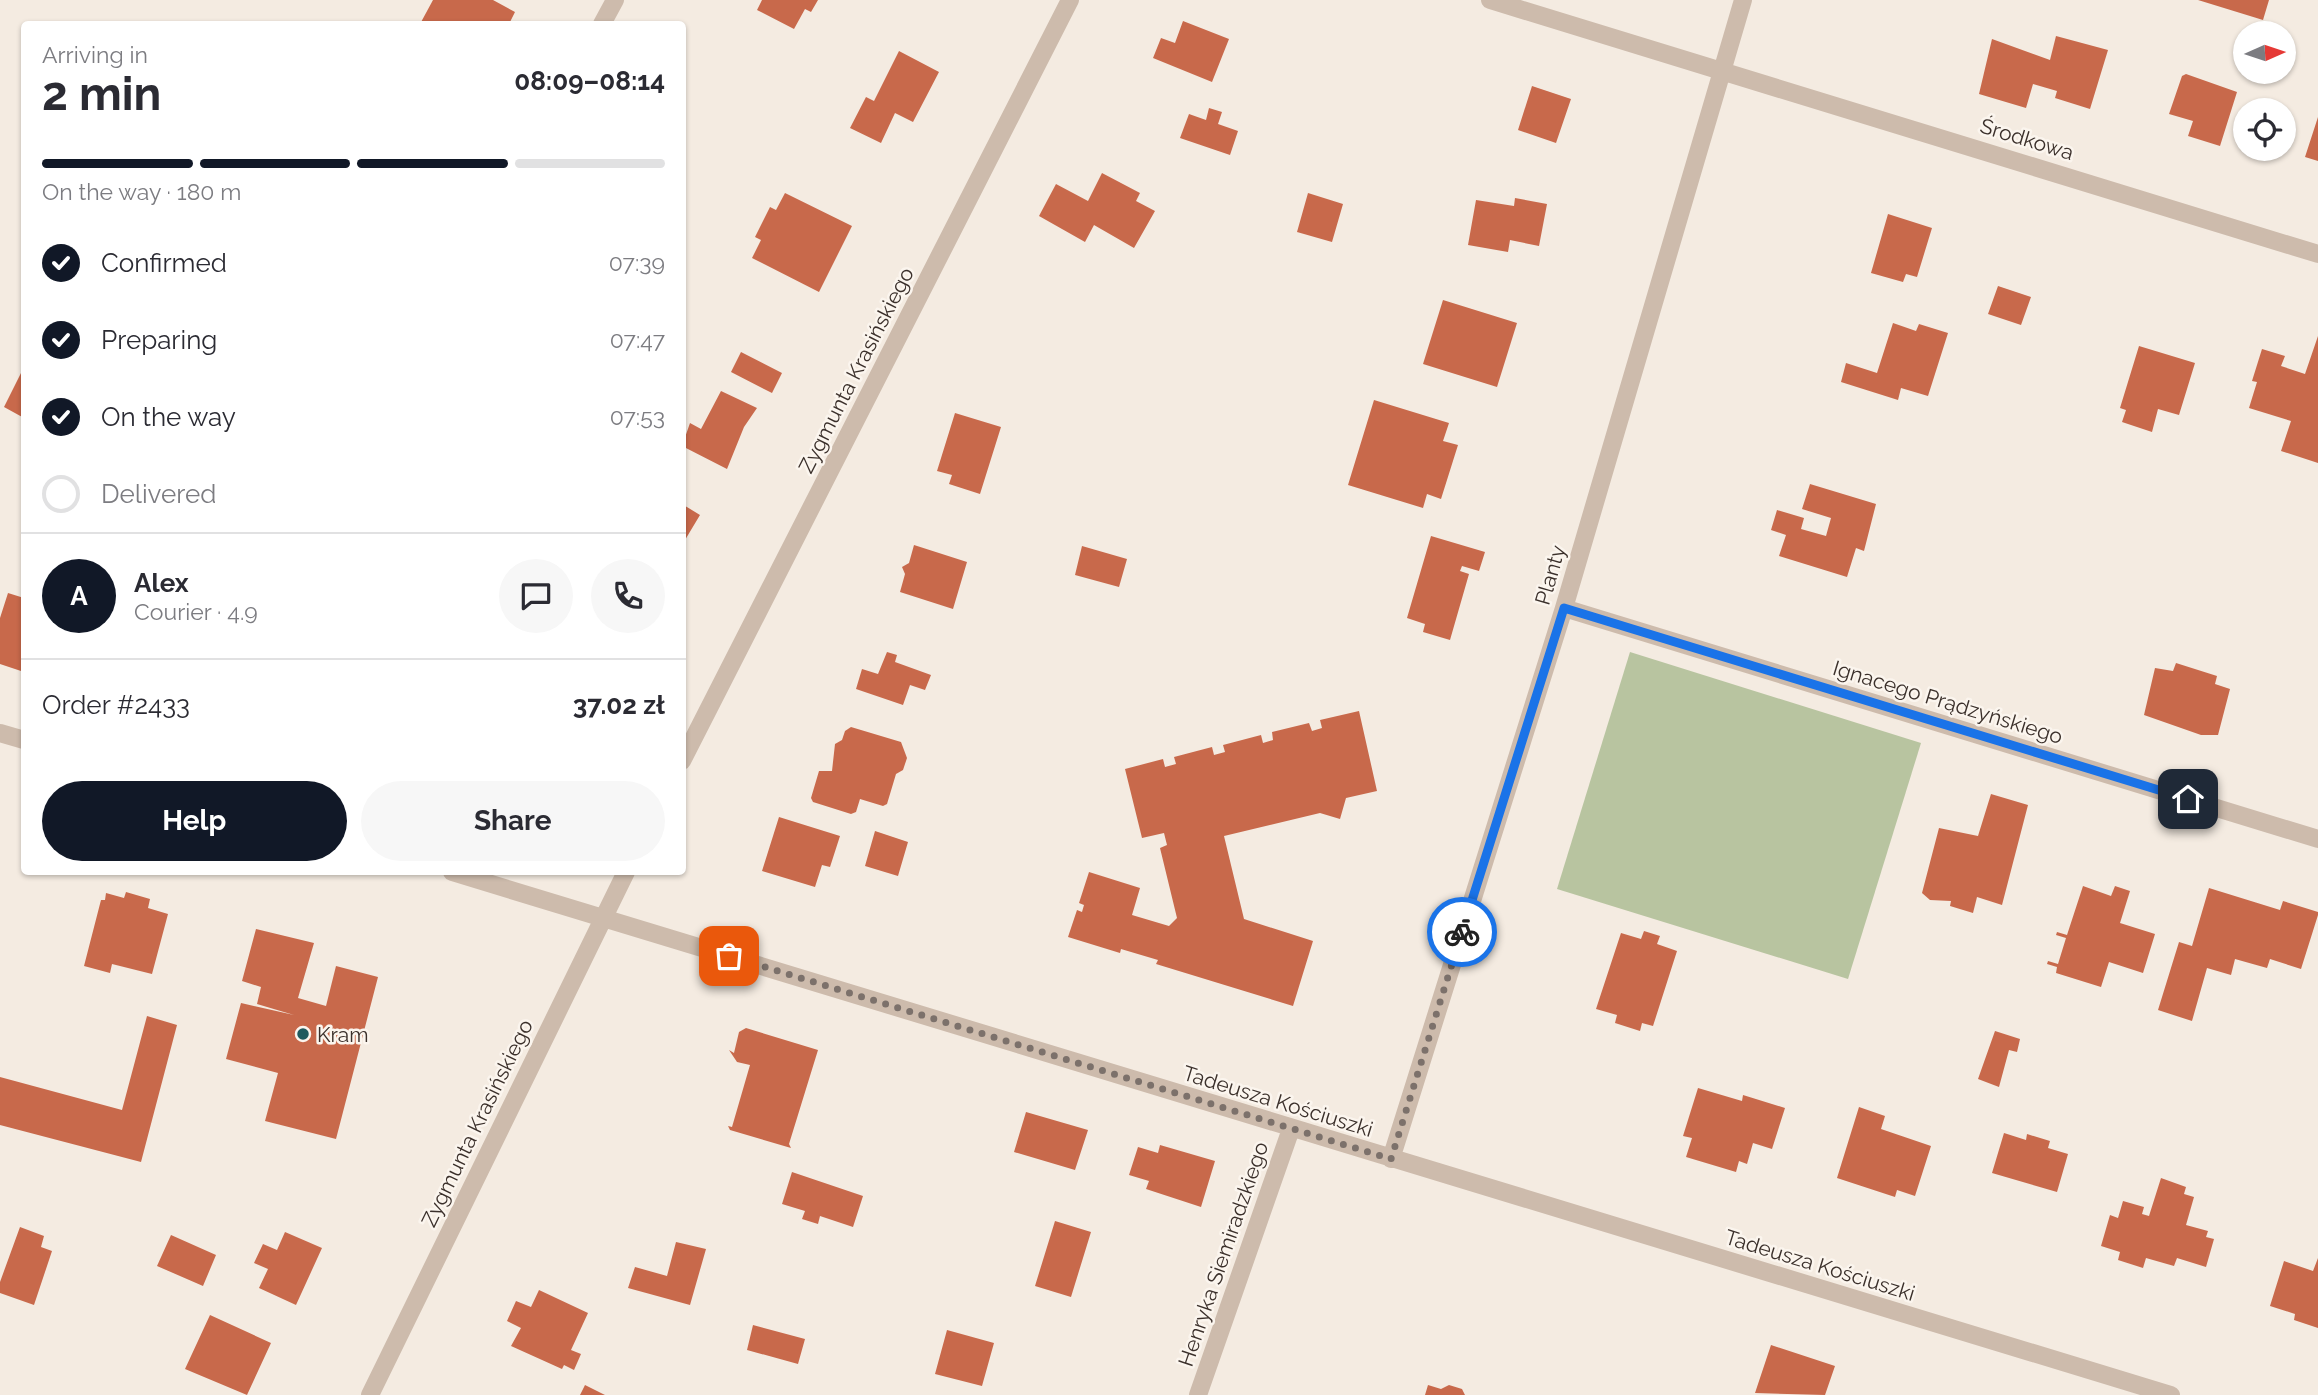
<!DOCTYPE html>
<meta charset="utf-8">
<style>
body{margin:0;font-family:Raleway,sans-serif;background:#f7f7f7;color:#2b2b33;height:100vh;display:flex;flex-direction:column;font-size:26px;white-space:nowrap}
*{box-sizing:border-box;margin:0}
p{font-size:23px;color:#7c7c81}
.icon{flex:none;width:38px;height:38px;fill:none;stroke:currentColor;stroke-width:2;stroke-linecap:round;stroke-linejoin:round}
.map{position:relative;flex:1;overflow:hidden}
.details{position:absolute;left:21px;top:21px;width:665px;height:854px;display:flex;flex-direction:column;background:#fff;border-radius:7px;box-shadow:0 2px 5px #0004}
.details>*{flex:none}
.needle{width:46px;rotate:87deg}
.controls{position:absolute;left:2233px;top:21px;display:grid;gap:14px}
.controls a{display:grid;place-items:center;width:63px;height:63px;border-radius:50%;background:#fff;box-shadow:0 2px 5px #0004;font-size:35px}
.pin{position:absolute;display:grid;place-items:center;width:60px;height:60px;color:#fff;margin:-30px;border-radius:14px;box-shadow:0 4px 10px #0006}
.courier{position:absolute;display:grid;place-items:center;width:70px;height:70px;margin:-35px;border:5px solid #1a73e8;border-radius:50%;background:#fff;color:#222;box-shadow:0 2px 9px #0007}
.summary em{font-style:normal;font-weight:700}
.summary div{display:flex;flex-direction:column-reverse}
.summary{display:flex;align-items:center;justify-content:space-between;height:119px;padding:0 21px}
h1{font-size:46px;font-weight:700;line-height:52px}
.bar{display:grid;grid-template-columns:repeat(4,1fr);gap:10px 7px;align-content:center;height:84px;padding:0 21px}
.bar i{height:9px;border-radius:5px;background:#e1e1e2}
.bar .active{background:#111827}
.bar p{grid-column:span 4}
.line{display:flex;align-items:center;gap:18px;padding:0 21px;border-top:2px solid #e1e1e2}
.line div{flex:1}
.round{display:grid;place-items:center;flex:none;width:74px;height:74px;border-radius:37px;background:#f7f7f7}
ol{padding:0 21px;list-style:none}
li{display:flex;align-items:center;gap:21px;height:77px}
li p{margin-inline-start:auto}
li .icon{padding:7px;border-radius:50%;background:#111827;color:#fff;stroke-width:4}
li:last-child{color:#7c7c81}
li i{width:38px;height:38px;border:4px solid #e1e1e2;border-radius:50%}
.primary-button{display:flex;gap:14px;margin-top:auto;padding:14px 21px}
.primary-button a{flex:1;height:80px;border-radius:42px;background:#111827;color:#fff;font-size:28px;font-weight:700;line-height:80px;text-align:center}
.primary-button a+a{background:#f7f7f7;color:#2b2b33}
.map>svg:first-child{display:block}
</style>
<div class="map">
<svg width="2318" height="1395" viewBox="0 0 2318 1395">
<rect width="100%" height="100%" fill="#f4ebe1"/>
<path fill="#b8c4a0" d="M1630 652 1921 743 1848 979 1557 889Z"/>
<path fill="#c8694b" d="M433 0H493L515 12 509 24H420Z
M762 0H818L811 12 805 9 794 29 757 10Z
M2198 0H2269L2263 20Z
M1183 21 1229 39 1212 82 1153 58 1161 38 1175 43Z
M2056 36 2108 50 2090 109 2055 98 2057 91 2033 84 2026 108 1979 94 1992 39 2050 60Z
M899 51 939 72 913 122 895 113 881 143 850 128 866 97 874 101Z
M2186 74 2237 92 2220 146 2188 136 2193 121 2169 114 2182 76Z
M1532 86 1571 99 1556 143 1518 130Z
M1209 108 1222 112 1218 124 1238 131 1230 155 1180 138 1189 114 1206 120Z
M2318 117V161L2305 157Z
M1102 173 1140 193 1136 201 1155 211 1134 248 1094 225 1085 242 1039 216 1056 184 1088 201Z
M785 193 852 226 819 292 752 258 761 240 755 237 770 207 776 210Z
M1308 193 1343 204 1332 242 1297 232Z
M1515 198 1547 204 1539 246 1510 240 1508 252 1468 245 1476 200 1514 206Z
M1888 214 1932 228 1917 277 1906 274 1903 282 1871 273Z
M1998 286 2031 297 2021 325 1988 314Z
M1443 300 1517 323 1497 387 1423 364Z
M1893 323 1916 331 1919 324 1948 333 1928 396 1901 388 1898 400 1841 382 1846 363 1877 373Z
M2318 336V463L2281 451 2291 421 2249 408 2257 382 2252 381 2262 349 2285 356 2281 366 2305 374Z
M2139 346 2195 363 2179 415 2158 409 2152 432 2122 422 2126 410 2120 408Z
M741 352 782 373 772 393 731 372Z
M24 367V418L4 407Z
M721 391 757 408 744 427 727 469 682 446 690 423 701 429Z
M1374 400 1449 423 1443 441 1458 445 1441 499 1427 494 1423 508 1348 485Z
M955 413 1001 427 980 494 949 484 952 475 937 471Z
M1810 484 1876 504 1864 551 1856 548 1847 577 1779 556 1786 535 1771 530 1777 510 1804 518 1801 529 1826 536 1831 518 1802 509Z
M682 504 700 515 682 545Z
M1431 536 1485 552 1479 571 1462 566 1460 571 1469 574 1450 640 1423 632 1425 624 1407 618Z
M914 545 967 562 953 609 900 592 905 574 902 567 909 563Z
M1082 546 1127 559 1119 587 1075 575Z
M8 593 24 598V672L0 664V618Z
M887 652 897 655 895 662 931 675 925 690 910 685 903 705 856 689 862 669 878 674Z
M2176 663 2217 676 2215 684 2230 689 2218 735H2201L2144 715 2155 668 2173 671Z
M1359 711 1377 791 1346 798 1340 819 1320 813 1224 836 1244 919 1313 941 1293 1006 1156 964 1158 960 1121 949 1120 953 1068 937 1077 910 1082 912 1084 905 1079 903 1089 872 1140 888 1132 915 1169 926 1177 918 1160 848 1167 845 1164 833 1142 838 1125 769 1163 759 1165 767 1176 764 1174 757 1212 747 1214 755 1225 752 1223 745 1261 735 1263 743 1273 740 1272 732 1309 723 1312 731 1322 728 1320 720Z
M851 727 901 742 907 758 903 770 896 774 887 804 883 806 860 799 856 812 851 814 813 802 811 798 819 771H832L835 744 842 740 845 731Z
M1991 794 2028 805 2002 905 1977 897 1973 913 1950 906 1951 901 1930 900 1922 893 1939 828 1978 836Z
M779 817 840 836 830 867 822 865 815 887 762 871Z
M875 831 908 842 898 876 865 866Z
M2083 886 2111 896 2115 886 2130 891 2120 923 2155 934 2143 973 2109 962 2101 987 2056 973 2057 967 2047 964 2048 961 2058 964 2066 938 2056 935 2057 932 2067 935Z
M2209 888 2280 910 2283 901 2318 912V915L2301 969 2270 959 2267 968 2235 959 2231 975 2207 968 2192 1021 2158 1010 2179 942 2192 946Z
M126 892 150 899 148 908 168 914 152 974 112 964 110 973 84 966 101 900H105L106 893 124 898Z
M256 929 314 943 298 998 326 1006 336 966 378 977 336 1139 265 1121 278 1073 226 1059 241 1003 294 1015 257 1004 261 987 242 981Z
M1644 931 1660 936 1657 944 1677 951 1653 1026 1642 1023 1640 1031 1615 1023 1617 1015 1596 1009 1621 933 1641 939Z
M147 1016 177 1025 141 1162 0 1125V1077L122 1110Z
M746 1028 818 1050 789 1144 791 1148 730 1130 728 1126 732 1127 750 1065 737 1062 729 1050 734 1053 739 1032Z
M1995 1031 2020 1039 2017 1052 2009 1050 1999 1087 1978 1079Z
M1698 1088 1742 1101 1743 1095 1785 1108 1772 1149 1753 1143 1747 1164 1739 1161 1736 1172 1686 1157 1692 1138 1683 1136Z
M1859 1107 1885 1116 1881 1129 1931 1146 1915 1196 1897 1190 1895 1197 1837 1178Z
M1026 1112 1088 1130 1075 1170 1014 1152Z
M2004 1133 2026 1140 2027 1134 2050 1141 2048 1148 2068 1154 2057 1192 1992 1173Z
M1160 1145 1215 1161 1201 1207 1146 1189 1149 1181 1129 1175 1138 1147 1158 1153Z
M792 1172 863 1196 853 1227 820 1216 818 1224 802 1219 805 1211 782 1204Z
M2161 1178 2186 1187 2184 1194 2194 1197 2186 1225 2208 1231 2206 1237 2214 1239 2206 1267 2177 1258 2174 1266 2146 1258 2143 1268 2118 1260 2120 1252 2101 1246 2110 1215 2118 1218 2123 1201 2144 1207 2142 1214 2149 1216Z
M1055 1221 1091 1232 1071 1297 1035 1286Z
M20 1227 44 1236 41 1247 52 1251 34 1305 0 1293V1282Z
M285 1232 322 1248 296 1305 259 1288 268 1269 254 1263 263 1244 277 1250Z
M171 1235 216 1255 203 1286 157 1266Z
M676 1242 706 1249 690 1305 628 1288 635 1267 667 1276Z
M2318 1258V1328L2294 1320 2295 1314 2270 1306 2284 1261 2313 1271Z
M539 1290 588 1313 571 1350 581 1354 574 1370 564 1365 562 1369 511 1346 521 1328 507 1321 516 1301 531 1307Z
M210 1315 271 1343 247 1395 185 1369Z
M753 1325 805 1339 798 1364 747 1350Z
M947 1330 994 1343 982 1386 935 1374Z
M1771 1345 1835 1366 1825 1395 1755 1393Z
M585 1385 605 1395H580Z
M1428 1385 1441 1389 1449 1385 1462 1389 1465 1395H1425Z"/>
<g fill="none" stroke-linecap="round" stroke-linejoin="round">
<path stroke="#cdbbac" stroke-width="18" d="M1490 0 2318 254
M602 24 615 0
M1564 608 2318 839
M0 733 24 740
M682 761 1070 0
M452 872 2171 1395
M1391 1159 1564 608 1743 0
M370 1395 626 872
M1198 1395 1291 1129"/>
</g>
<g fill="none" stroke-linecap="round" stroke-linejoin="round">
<path stroke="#7c716b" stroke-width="7" stroke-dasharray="0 12.6" d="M729 956 1391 1159 1462 932"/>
<path stroke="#1a73e8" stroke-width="9" d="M1462 932 1564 608 2188 799"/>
</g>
<circle fill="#1f5a5e" stroke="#fbf5ee" stroke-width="2.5" cx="303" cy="1034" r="7"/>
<g text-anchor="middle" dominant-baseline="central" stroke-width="5" stroke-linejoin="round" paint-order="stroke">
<g font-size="21" fill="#3b302b" stroke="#fbf5ee">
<text transform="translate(2027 139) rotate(17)">Środkowa</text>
<text transform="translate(856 370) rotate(-63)">Zygmunta Krasińskiego</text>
<text transform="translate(1550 575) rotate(-74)">Planty</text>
<text transform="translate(1948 702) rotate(17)">Ignacego Prądzyńskiego</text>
<text transform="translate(1278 1101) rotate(17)">Tadeusza Kościuszki</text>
<text transform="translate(477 1123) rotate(-64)">Zygmunta Krasińskiego</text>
<text transform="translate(1223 1254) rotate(-71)">Henryka Siemiradzkiego</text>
<text transform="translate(1820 1265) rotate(17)">Tadeusza Kościuszki</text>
</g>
<g font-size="21" fill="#3b302b" stroke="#fbf5ee" text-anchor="start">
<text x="317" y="1034">Kram</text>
</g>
</g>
</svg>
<div class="controls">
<a><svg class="needle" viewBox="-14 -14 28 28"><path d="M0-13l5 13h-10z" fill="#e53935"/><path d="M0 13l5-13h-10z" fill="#7c7c81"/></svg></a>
<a><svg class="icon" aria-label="locate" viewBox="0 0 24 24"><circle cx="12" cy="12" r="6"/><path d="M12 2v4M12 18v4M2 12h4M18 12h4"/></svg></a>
</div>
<div class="pin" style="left:729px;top:956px;background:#ea580c"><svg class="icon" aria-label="bag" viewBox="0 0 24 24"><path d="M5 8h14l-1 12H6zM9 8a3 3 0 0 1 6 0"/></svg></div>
<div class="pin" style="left:2188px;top:799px;background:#1f2937"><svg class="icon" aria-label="home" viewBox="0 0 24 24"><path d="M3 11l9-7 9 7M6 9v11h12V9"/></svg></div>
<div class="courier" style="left:1462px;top:932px"><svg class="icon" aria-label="bike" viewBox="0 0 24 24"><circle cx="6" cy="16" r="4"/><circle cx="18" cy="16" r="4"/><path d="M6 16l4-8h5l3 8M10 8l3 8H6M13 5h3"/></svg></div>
<section class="details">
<div class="summary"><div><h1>2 min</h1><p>Arriving in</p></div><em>08:09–08:14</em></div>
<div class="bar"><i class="active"></i><i class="active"></i><i class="active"></i><i></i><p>On the way · 180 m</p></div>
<ol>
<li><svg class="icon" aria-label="check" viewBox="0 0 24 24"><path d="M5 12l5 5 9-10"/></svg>Confirmed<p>07:39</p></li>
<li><svg class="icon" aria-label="check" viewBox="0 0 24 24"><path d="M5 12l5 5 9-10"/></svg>Preparing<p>07:47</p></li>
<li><svg class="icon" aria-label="check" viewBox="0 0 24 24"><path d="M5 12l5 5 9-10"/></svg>On the way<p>07:53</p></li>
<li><i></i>Delivered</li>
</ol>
<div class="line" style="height:126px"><b class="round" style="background:#111827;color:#fff">A</b><div><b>Alex</b><p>Courier · 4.9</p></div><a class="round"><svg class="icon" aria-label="chat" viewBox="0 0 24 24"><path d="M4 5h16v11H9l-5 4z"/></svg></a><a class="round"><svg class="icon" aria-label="phone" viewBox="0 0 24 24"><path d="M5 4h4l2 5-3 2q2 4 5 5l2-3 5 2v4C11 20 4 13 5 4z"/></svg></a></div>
<div class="line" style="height:91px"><div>Order #2433</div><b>37.02 zł</b></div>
<div class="primary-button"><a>Help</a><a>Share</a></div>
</section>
</div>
